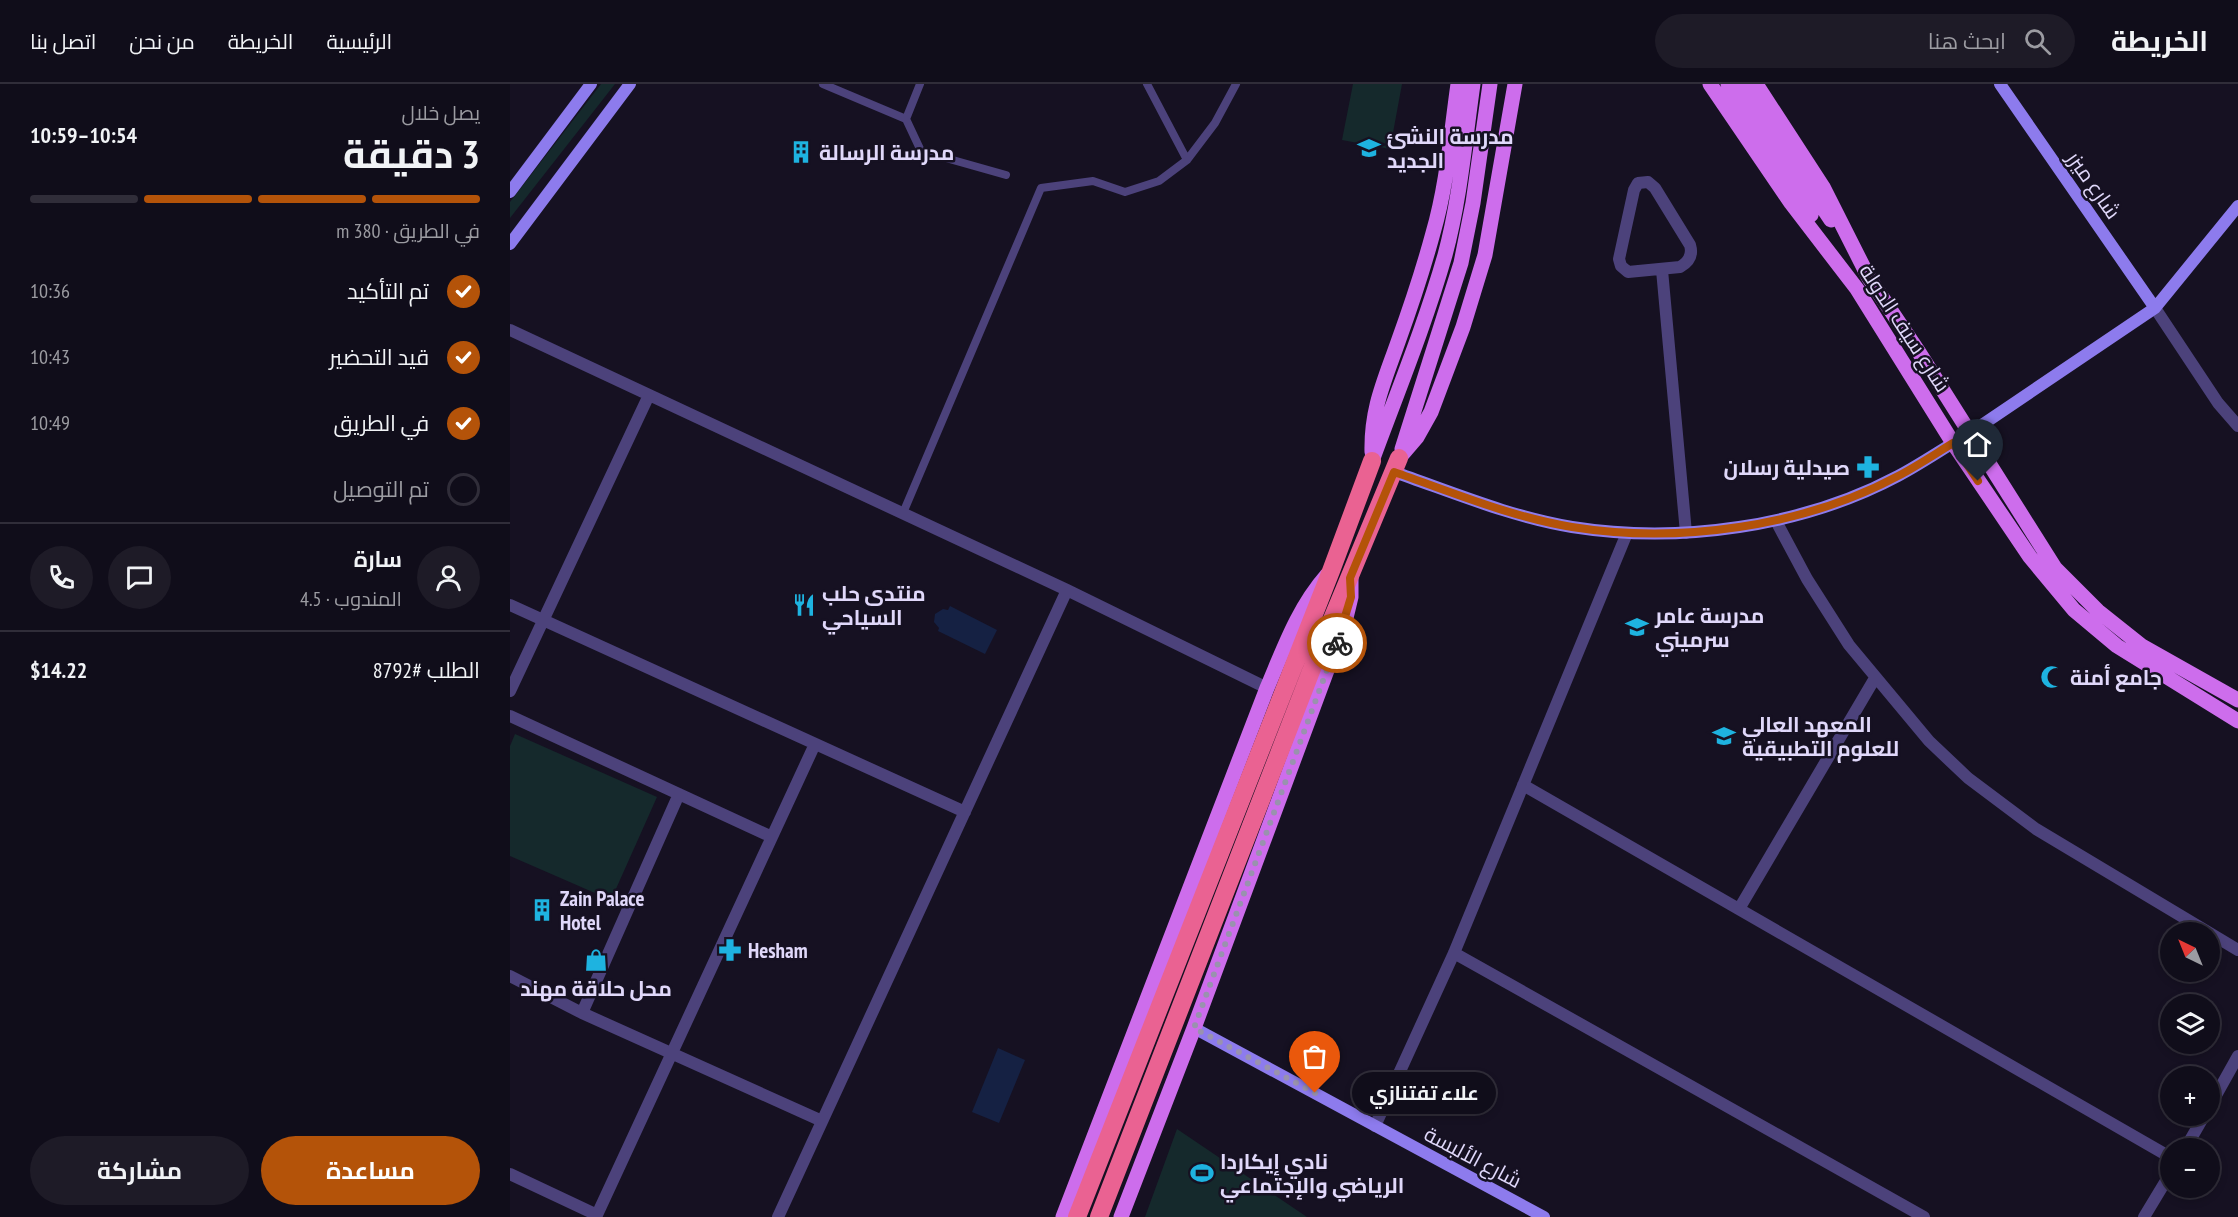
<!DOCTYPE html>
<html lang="ar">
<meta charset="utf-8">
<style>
body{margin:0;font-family:"PT Sans Narrow",Cairo,sans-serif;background:#1e1b27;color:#f1f3f6;direction:rtl;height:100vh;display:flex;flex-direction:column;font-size:22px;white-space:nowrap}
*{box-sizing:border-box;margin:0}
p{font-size:20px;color:#9c9ca2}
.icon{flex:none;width:33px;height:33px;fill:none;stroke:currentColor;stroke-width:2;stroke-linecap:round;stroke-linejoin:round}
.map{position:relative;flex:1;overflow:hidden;direction:ltr}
.sheet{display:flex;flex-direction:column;background:#100d1a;width:510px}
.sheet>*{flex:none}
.needle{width:39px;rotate:317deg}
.fabs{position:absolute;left:1650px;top:838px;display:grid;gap:12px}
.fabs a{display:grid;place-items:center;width:60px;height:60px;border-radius:50%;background:#100d1a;box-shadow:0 3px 9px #0003,0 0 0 2px #302d39;font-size:30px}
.pin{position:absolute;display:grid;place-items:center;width:51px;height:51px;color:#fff;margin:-62px -26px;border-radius:50% 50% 50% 0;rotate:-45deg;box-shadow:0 0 6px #0007}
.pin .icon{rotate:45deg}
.courier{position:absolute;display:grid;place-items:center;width:60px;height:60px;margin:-30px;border:4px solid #b45309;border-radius:50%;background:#fff;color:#222;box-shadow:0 2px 8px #0007}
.bubble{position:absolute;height:42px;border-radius:21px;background:#100d1a;box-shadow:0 3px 9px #0003,0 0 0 2px #302d39;font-size:20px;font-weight:700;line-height:42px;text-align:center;direction:rtl}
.headline em{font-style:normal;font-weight:700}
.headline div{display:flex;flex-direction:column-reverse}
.headline{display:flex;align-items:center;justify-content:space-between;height:102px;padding:0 30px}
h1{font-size:39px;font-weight:700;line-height:45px}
.bar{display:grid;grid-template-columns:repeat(4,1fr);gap:9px 6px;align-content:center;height:72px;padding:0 30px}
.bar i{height:8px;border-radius:4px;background:#302d39}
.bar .active{background:#b45309}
.bar p{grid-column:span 4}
.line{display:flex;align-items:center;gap:15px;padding:0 30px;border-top:2px solid #302d39}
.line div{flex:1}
.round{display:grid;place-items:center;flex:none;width:63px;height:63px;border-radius:32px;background:#1e1b27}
ol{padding:0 30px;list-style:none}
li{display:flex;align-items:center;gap:18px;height:66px}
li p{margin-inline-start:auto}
li .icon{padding:6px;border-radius:50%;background:#b45309;color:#fff;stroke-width:4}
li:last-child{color:#9c9ca2}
li i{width:33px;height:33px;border:3px solid #302d39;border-radius:50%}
.button{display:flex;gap:12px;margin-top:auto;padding:12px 30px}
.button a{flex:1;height:69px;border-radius:36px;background:#b45309;color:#fff;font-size:24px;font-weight:700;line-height:69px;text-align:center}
.button a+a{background:#1e1b27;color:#f1f3f6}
header{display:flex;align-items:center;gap:36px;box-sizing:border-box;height:84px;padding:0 30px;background:#100d1a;border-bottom:2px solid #302d39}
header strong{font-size:28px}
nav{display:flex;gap:33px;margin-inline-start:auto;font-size:21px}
.search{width:420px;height:54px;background:#1e1b27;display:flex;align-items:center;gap:15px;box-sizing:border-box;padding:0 21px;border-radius:33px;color:#9c9ca2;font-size:22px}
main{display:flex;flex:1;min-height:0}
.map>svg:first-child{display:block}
</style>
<header>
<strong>الخريطة</strong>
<div class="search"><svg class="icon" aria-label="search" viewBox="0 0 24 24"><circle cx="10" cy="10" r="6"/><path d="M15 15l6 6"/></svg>ابحث هنا</div>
<nav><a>الرئيسية</a><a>الخريطة</a><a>من نحن</a><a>اتصل بنا</a></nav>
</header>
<main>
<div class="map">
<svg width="1728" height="1133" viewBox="0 0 1728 1133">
<rect width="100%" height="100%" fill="#161122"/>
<path fill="#15292c" d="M91 0H105L0 134V118Z
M843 0H892L880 65 832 56Z
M5 650 147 713 101 816 0 772V662Z
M667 1045 797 1133H635Z"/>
<path fill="#152143" d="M440 522 487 546 475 570 428 547 429 544 424 538 425 530 433 525 438 526Z
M488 964 515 976 489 1039 462 1028Z"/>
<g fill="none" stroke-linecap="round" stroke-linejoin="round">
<path stroke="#4c427b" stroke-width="8" d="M313 0 396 35 411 67 496 91
M637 0 677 76
M396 35 410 0
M393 429 531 104 583 97 615 108 649 97 677 76 705 39 726 0"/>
<path stroke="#4c427b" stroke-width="12" d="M1138 98 1145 104 1180 161C1183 171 1179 178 1170 183L1118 188 1111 182 1109 175 1124 106 1128 99Z
M1152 186 1176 449
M1645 224 1708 319 1728 342
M0 246 557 506 757 604
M1266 437 1297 495 1339 561 1419 657 1458 694 1526 745 1728 866
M0 521 455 728
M0 607 139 311
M0 632 262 753
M1013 701 1660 1073
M1229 825 1365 594
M944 869 1414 1133
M0 892 72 929 312 1037
M72 929 169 710
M1700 1022 1728 972
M865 1042 944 869 1117 449
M1675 1065 1694 1032
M0 1090 87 1131
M86 1133 305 660
M268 1133 557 506
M1634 1133 1660 1090"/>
<path stroke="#8d7bed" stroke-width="12" d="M1490 0 1645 224
M0 108 81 0
M0 160 120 0
M1460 349 1645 224 1728 122
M884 388C942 408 1001 433 1062 443 1169 460 1292 443 1388 392 1407 382 1425 370 1443 359
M684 944 1034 1133"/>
<path stroke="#cd6dec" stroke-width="15" d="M1200 0 1281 119 1347 205 1443 359 1520 473 1564 526 1607 562 1728 637
M1218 0 1301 131
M1230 0 1321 136
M1246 0 1313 103 1359 194 1410 270 1545 484 1588 527 1632 562 1728 616
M892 365 951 179 963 119 980 0
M862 368C861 325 874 298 888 258 901 222 913 186 923 149 937 101 941 49 948 0
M889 374 907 353 921 328 953 243 975 171 1005 0
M862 377C887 309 915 241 935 171 950 116 955 56 963 0
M553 1133 757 604C774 564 788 524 817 491
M611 1133 684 944 835 538 841 513V494"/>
<path stroke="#ea6292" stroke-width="18" d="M567 1133 821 487 862 377
M589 1133 810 564 889 374"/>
</g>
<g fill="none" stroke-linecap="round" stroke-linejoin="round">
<path stroke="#9992ae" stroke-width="6" stroke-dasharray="0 10.8" d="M805 1009 684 944 827 559"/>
<path stroke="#b45309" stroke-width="8" d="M827 559 841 513 840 494 884 388C942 408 1001 433 1062 443 1168 460 1293 443 1388 392 1407 382 1425 370 1443 359L1468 397"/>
</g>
<defs>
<g id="school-bare" transform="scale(1.8)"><path d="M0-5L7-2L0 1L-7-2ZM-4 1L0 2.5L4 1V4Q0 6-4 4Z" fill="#1eb3e0" stroke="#161122" stroke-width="2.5" paint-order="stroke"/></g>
<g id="building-bare" transform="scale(1.8)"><path d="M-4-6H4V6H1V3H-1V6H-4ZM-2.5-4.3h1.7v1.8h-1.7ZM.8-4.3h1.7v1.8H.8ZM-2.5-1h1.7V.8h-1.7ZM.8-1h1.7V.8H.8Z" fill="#1eb3e0" stroke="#161122" stroke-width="2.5" paint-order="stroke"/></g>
<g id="pharmacy-bare" transform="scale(1.8)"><path d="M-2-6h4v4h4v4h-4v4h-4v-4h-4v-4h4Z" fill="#1eb3e0" stroke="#161122" stroke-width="2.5" paint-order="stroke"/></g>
<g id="restaurant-bare" transform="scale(1.8)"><path d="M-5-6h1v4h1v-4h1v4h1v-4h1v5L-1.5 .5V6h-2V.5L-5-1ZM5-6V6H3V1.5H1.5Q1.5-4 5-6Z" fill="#1eb3e0" stroke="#161122" stroke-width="2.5" paint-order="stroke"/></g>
<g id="mosque-bare" transform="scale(1.8)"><path d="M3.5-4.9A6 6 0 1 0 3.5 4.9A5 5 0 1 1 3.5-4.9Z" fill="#1eb3e0" stroke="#161122" stroke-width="2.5" paint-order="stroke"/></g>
<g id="university-bare" transform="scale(1.8)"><path d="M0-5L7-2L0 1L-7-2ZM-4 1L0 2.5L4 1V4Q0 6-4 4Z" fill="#1eb3e0" stroke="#161122" stroke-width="2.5" paint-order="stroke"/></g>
<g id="shop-bare" transform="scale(1.8)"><path d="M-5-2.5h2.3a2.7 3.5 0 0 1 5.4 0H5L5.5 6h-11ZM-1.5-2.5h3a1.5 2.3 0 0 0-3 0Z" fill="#1eb3e0" stroke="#161122" stroke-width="2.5" paint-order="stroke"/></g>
<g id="stadium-bare" transform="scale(1.8)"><path d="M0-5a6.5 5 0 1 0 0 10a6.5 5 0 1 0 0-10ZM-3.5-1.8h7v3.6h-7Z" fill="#1eb3e0" stroke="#161122" stroke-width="2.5" paint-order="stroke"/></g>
</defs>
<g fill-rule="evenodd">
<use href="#school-bare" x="859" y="64"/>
<use href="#building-bare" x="291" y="68"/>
<use href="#pharmacy-bare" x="1358" y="383"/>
<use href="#restaurant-bare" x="294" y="521"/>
<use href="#school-bare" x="1127" y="543"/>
<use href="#mosque-bare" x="1542" y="593"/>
<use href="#university-bare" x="1214" y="652"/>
<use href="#building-bare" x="32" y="826"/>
<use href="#pharmacy-bare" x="220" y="866"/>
<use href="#shop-bare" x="86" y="876"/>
<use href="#stadium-bare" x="692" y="1089"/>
</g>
<g text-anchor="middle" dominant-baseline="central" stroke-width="5" stroke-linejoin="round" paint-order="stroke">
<g font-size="21" font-weight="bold" fill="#e0d8fa" stroke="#161122" text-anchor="start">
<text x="877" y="52">مدرسة النشئ<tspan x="877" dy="24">الجديد</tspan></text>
<text x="309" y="68">مدرسة الرسالة</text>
<text x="1340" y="383" text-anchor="end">صيدلية رسلان</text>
<text x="312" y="509">منتدى حلب<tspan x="312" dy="24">السياحي</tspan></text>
<text x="1145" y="531">مدرسة عامر<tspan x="1145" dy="24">سرميني</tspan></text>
<text x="1560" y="593">جامع أمنة</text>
<text x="1232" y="640">المعهد العالي<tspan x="1232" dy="24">للعلوم التطبيقية</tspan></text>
<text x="50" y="814">Zain Palace<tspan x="50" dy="24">Hotel</tspan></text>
<text x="238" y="866">Hesham</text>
<text x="86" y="904" text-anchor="middle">محل حلاقة مهند</text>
<text x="710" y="1077">نادي إيكاردا<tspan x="710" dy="24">الرياضي والإجتماعي</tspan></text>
</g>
<g font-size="21" fill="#e0d8fa" stroke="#161122">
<text transform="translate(1584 101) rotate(55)">شارع ميزر</text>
<text transform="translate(1395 244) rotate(57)">شارع سيف الدولة</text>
<text transform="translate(963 1073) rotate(28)">شارع الألبسة</text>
</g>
</g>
</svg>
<div class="fabs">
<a><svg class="needle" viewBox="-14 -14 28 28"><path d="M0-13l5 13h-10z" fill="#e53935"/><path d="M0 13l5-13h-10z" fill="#9c9ca2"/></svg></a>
<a><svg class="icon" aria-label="layers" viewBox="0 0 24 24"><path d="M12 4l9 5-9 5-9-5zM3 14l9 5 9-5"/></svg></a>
<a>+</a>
<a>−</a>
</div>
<div class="pin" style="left:805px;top:1009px;background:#ea580c"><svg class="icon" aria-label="bag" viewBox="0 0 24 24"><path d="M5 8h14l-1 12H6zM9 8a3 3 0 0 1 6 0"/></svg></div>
<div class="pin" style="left:1468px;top:397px;background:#1f2937"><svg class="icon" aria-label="home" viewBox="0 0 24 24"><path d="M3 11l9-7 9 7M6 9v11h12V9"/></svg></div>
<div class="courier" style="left:827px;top:559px"><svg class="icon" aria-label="bike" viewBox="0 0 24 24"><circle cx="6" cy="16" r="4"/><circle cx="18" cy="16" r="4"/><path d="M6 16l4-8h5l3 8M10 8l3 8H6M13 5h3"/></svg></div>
<div class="bubble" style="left:842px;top:988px;width:144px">علاء تفتنازي</div>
</div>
<section class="sheet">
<div class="headline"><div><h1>3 دقيقة</h1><p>يصل خلال</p></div><em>10:54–10:59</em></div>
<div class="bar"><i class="active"></i><i class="active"></i><i class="active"></i><i></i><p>في الطريق · 380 m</p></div>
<ol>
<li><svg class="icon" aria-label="check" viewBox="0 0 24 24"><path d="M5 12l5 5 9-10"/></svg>تم التأكيد<p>10:36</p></li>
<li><svg class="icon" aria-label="check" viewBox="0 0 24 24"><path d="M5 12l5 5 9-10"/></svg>قيد التحضير<p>10:43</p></li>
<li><svg class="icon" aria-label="check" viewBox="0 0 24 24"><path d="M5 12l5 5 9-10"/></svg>في الطريق<p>10:49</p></li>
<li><i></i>تم التوصيل</li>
</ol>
<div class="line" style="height:108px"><a class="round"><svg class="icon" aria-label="person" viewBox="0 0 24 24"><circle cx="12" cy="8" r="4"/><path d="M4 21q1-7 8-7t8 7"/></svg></a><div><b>سارة</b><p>المندوب · 4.5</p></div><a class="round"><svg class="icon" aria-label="chat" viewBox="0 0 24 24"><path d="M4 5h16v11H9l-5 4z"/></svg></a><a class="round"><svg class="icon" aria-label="phone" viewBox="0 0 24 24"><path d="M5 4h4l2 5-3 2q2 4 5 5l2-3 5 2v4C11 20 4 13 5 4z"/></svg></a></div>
<div class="line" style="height:78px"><div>الطلب #8792</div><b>$14.22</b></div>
<div class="button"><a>مساعدة</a><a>مشاركة</a></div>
</section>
</main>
